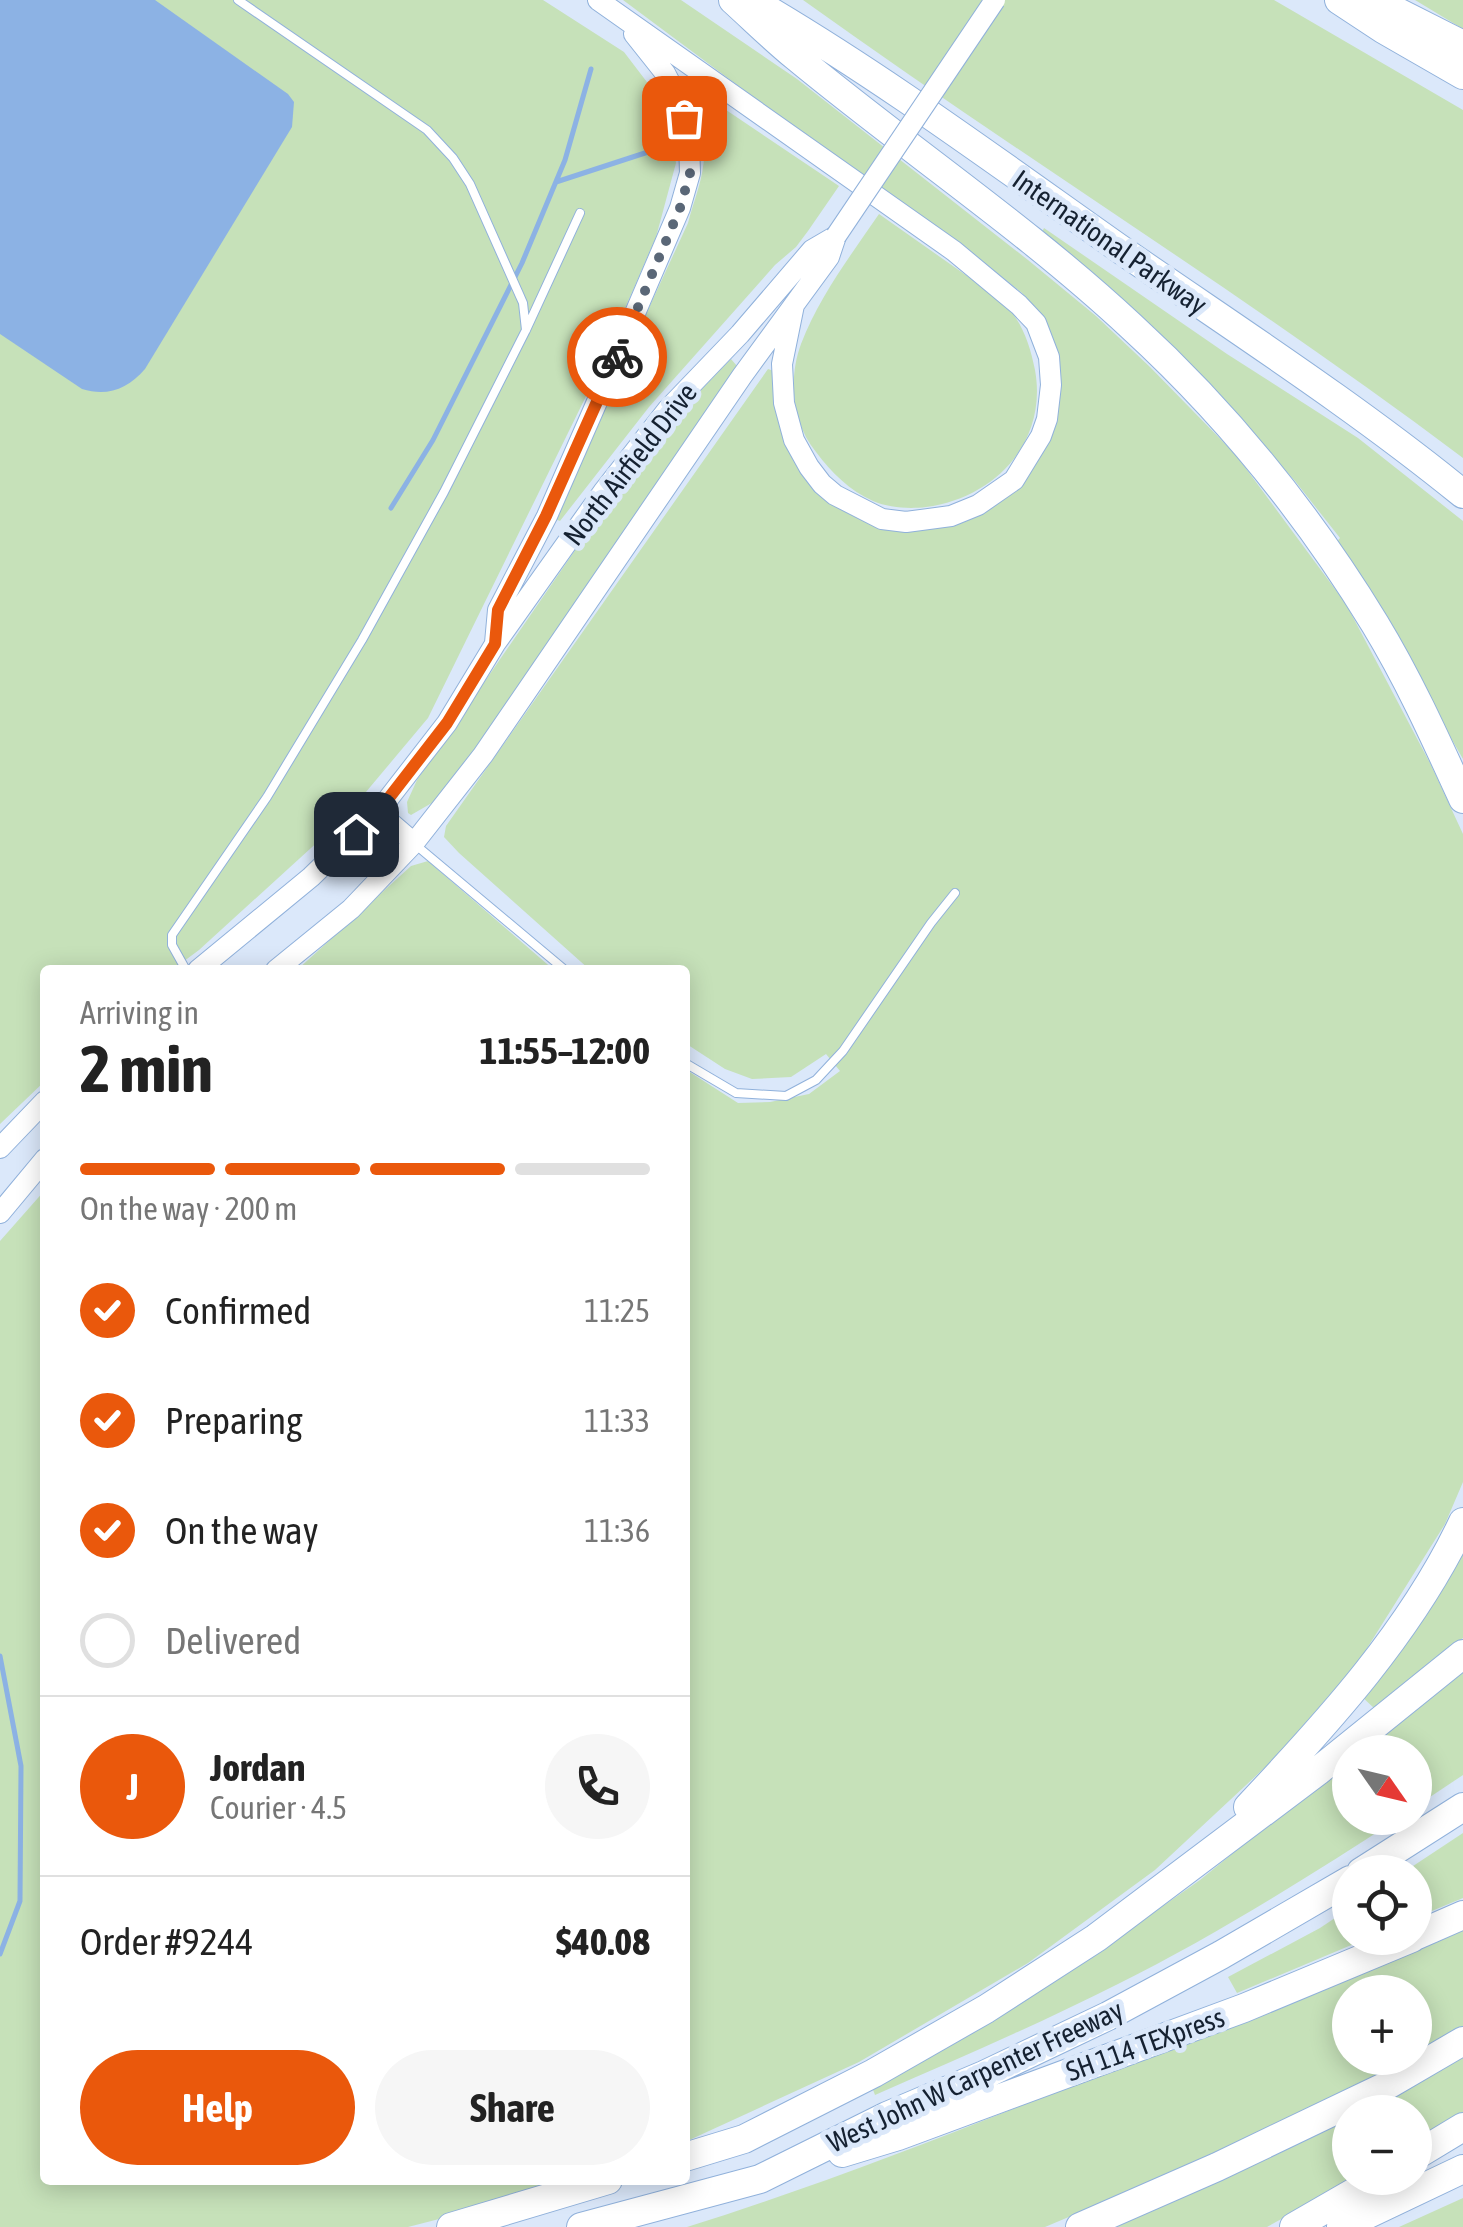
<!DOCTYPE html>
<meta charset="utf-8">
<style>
body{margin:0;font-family:"Asap Condensed",sans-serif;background:#f6f6f6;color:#222;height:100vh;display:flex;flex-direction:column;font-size:38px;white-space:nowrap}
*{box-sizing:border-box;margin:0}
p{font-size:32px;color:#767676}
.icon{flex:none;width:55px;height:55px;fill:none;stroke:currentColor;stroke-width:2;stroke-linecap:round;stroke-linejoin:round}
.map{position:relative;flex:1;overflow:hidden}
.drawer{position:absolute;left:40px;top:965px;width:650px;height:1220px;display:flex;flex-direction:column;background:#fff;border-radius:10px;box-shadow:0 5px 25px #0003}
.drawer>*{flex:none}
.needle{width:65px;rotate:124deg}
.tools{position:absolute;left:1332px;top:1735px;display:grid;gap:20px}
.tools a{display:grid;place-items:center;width:100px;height:100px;border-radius:50%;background:#fff;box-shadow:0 5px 25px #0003;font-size:50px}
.pin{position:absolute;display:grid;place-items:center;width:85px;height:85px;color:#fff;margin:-42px;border-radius:20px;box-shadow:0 5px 15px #0006}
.courier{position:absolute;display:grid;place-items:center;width:100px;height:100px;margin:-50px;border:8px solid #ea580c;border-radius:50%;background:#fff;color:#222;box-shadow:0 2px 12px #0007}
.overview em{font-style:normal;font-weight:700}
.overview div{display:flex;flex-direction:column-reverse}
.overview{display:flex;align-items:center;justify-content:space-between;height:170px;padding:0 40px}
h1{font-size:65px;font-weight:700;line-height:75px}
.bar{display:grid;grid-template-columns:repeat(4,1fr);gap:15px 10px;align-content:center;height:120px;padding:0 40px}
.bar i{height:12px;border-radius:8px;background:#e0e0e0}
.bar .selected{background:#ea580c}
.bar p{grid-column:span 4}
.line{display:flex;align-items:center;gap:25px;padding:0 40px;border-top:2px solid #e0e0e0}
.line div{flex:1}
.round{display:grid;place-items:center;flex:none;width:105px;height:105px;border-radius:52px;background:#f6f6f6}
ol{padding:0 40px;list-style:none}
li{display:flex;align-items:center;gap:30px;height:110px}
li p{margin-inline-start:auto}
li .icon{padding:10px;border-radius:50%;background:#ea580c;color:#fff;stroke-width:4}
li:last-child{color:#767676}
li i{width:55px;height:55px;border:5px solid #e0e0e0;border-radius:50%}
.primary-button{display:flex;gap:20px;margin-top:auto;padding:20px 40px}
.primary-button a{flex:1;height:115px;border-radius:60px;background:#ea580c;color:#fff;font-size:40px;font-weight:700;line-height:115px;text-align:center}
.primary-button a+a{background:#f6f6f6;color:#222}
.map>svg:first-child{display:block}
</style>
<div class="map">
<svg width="1463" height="2227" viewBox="0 0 1463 2227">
<rect width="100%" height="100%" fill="#dbe8fa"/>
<path fill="#c6e1b9" d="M0 0H543L624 52 666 107 676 163 656 237 594 380 428 718 345 817 199 950 172 970H45V1081L0 1124Z
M623 0H681L797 79 1028 260 1096 316 1150 367 1236 455 1346 604 1431 765 1463 834V1482L1445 1524 1359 1661 1274 1759 1155 1870 1028 1963 859 2062 685 2142V1069L738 1103 770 1102 809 1094 840 1071 826 1054 791 1077 752 1079 725 1069 685 1043V970H590L459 853 444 837 446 826 768 369 777 372 805 471 914 529 1013 489 1038 461 1057 411 1041 316 1022 293 973 254 819 146Z
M803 0H1274L1463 110V458C1249 297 1020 156 803 0Z
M1415 0H1463V29Z
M683 81 839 186 808 231 796 247 775 265 649 407 560 521 552 518 688 223C694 200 705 175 704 151 702 127 691 103 683 81Z
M879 214C906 233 933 252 960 271 978 284 998 296 1013 314 1025 330 1031 350 1035 370 1048 442 995 498 926 507 910 509 889 508 873 501 850 491 831 472 816 452 792 423 788 379 801 344 819 297 851 255 879 214Z
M1044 228 1227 354 1358 438 1463 521V759L1384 622 1333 546 1340 538 1295 481 1209 385 1041 234Z
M731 359 737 366 467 761 437 800 411 815 408 813 407 802 417 780 611 498 648 450 692 399Z
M428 861 554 970H297L411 866Z
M45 1190V2180H583L563 2187 408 2227H0V1241Z
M1463 1539V1638L1375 1709 1360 1695Z
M1463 1671V1775L1415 1807V1752H1357Z
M1350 1758V1818H1399C1310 1876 1213 1937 1118 1984 1039 2024 957 2059 875 2095L872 2087 1109 1944 1200 1880Z
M1463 1833V1898L1415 1918V1872H1404Z
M1350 1908V1938H1368L1237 1993 1228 1977 1320 1928Z
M1463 1924V2030L1415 2056V1992H1350V2058H1412L1256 2138 1045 2227H687C836 2180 982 2122 1127 2063 1239 2018 1352 1974 1463 1924Z
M1463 2055V2116L1415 2144V2112H1357Z
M1350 2116V2178H1356L1267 2227H1116L1238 2172Z
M1463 2198V2227H1399Z"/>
<path fill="#8cb2e4" d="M0 0H155L288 94 294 102 292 127 145 369C128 389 107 397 82 389L0 334Z"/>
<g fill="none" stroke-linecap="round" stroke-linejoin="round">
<path stroke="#8cb2e4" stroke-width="5" d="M556 182 648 152
M391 508 433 440 522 263 565 160 591 69
M0 1656 21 1766 20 1901 0 1954"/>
<g stroke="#90b1db" stroke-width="10">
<path id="service" d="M238 0 427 130 453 158 470 184 519 294 523 303 526 330
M417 846 565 970
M186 970 172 945V935L267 797 362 640 444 492 526 330 580 213
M685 1063 736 1093 786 1096 816 1080 843 1051 931 923 955 893"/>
</g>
<g stroke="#90b1db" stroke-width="22">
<path id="secondary" d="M598 0 954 251 1019 305 1036 323 1049 357 1051 385 1047 419 1041 436 1014 480 978 505 951 516 906 522 882 519 835 495 822 484 809 467 794 440 784 403 782 364 794 305
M495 643 498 610 547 516 600 395 680 208 690 173 689 141 677 96 665 73 634 34
M378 812 414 843
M198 970 311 877 378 812 447 723 495 644 603 492 668 409 740 334 812 250 836 236
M276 970 351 909 414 843 483 755 742 376 829 257 836 236
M0 1148 45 1101
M0 1213 45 1159"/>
</g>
<g stroke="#90b1db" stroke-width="30">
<path id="motorway" d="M733 0C754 19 773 38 795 56 906 148 1026 228 1131 326 1226 413 1308 514 1375 624 1409 680 1436 740 1463 799
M751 0C880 75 1001 165 1123 251 1237 330 1355 406 1463 494
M1339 0 1383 29 1463 75
M1374 0 1463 45
M1248 1807C1329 1721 1412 1630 1463 1522
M1361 1872 1463 1807
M1415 1936 1463 1915
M842 2153 898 2136 1244 2008 1412 1938
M1415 2156 1463 2127
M685 2157 744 2139 874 2073 986 2009 1096 1938 1318 1771 1463 1654
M451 2227 608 2180
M581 2227 760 2179 887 2116 984 2075 1108 2016 1221 1955 1350 1880
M1080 2227 1217 2167 1386 2086 1463 2041
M1294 2227 1379 2178
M1341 2227 1463 2169"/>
</g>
<use href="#service" stroke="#fff" stroke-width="8"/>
<use href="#secondary" stroke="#fff" stroke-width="20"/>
<use href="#motorway" stroke="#fff" stroke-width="28"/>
<g stroke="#90b1db" stroke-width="22" stroke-linecap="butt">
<path id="secondary-bridge" d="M836 236 995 0"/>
</g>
<use href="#secondary-bridge" stroke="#fff" stroke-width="20"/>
</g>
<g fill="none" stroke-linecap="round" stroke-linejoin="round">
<path stroke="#5a6777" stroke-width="10" stroke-dasharray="0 18" d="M617 357 680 208 690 173 689 141 684 118"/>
<path stroke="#ea580c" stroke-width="12" d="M356 834 378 812 447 723 495 644 498 610 546 516 617 357"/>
</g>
<g text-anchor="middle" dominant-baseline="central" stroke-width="10" stroke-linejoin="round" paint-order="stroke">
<g font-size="28" fill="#152131" stroke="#dbe8fa">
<text transform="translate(1110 242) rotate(35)">International Parkway</text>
<text transform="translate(630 464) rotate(-52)">North Airfield Drive</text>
<text transform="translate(1145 2044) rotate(-20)">SH 114 TEXpress</text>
<text transform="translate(975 2076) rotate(-25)">West John W Carpenter Freeway</text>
</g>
</g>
</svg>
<div class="tools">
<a><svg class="needle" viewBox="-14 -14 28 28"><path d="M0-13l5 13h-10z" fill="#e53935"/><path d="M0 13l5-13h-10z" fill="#767676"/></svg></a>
<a><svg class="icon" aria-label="locate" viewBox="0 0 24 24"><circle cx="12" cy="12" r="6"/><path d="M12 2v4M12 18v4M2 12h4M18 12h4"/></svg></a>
<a>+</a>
<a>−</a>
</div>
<div class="pin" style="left:684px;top:118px;background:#ea580c"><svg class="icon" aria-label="bag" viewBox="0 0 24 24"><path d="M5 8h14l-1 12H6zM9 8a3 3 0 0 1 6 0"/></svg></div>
<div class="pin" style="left:356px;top:834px;background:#1f2937"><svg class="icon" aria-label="home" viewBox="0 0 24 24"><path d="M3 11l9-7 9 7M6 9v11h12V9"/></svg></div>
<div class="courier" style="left:617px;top:357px"><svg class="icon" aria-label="bike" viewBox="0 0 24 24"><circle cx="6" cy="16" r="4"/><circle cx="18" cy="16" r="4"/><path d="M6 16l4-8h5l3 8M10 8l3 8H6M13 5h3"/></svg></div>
<section class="drawer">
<div class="overview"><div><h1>2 min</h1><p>Arriving in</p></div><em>11:55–12:00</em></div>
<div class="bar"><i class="selected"></i><i class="selected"></i><i class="selected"></i><i></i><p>On the way · 200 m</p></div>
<ol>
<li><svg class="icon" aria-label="check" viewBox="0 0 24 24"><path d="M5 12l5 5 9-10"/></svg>Confirmed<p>11:25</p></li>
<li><svg class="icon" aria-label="check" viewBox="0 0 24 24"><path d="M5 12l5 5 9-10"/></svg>Preparing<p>11:33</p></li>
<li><svg class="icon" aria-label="check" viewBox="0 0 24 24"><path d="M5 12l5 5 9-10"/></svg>On the way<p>11:36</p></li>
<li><i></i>Delivered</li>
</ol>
<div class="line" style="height:180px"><b class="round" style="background:#ea580c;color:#fff">J</b><div><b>Jordan</b><p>Courier · 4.5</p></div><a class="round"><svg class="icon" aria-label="phone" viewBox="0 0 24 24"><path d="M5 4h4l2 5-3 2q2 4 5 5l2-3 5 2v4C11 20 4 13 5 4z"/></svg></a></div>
<div class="line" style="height:130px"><div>Order #9244</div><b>$40.08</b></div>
<div class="primary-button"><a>Help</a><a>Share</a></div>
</section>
</div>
